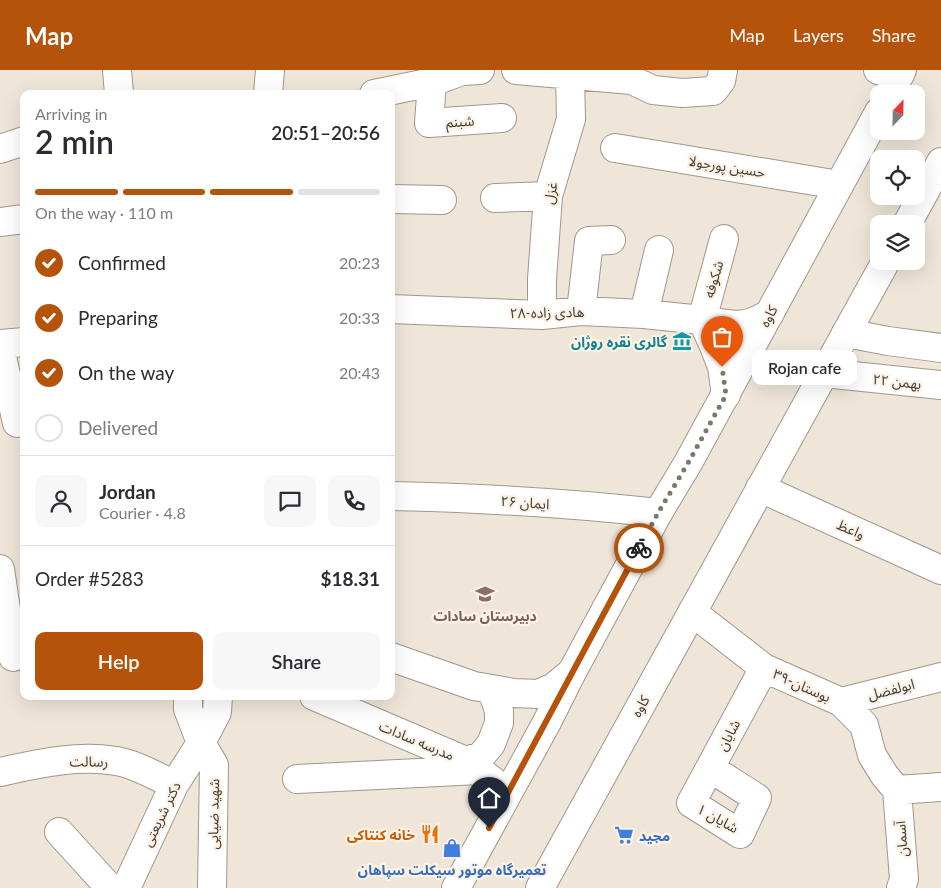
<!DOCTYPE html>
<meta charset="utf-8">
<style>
body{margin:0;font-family:Lato,"Noto Sans Arabic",sans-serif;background:#f7f7f7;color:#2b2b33;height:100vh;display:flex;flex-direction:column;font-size:19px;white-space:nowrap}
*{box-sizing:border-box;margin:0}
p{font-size:16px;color:#7c7c81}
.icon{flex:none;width:28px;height:28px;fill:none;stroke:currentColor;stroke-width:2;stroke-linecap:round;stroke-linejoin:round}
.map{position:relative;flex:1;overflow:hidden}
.panel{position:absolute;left:20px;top:20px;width:375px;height:610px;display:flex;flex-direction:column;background:#fff;border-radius:10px;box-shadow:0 5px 20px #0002}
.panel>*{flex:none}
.needle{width:32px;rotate:22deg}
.controls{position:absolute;left:870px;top:15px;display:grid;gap:10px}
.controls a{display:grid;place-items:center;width:55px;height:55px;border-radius:10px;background:#fff;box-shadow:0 5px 20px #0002;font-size:25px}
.pin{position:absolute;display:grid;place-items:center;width:42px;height:42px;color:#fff;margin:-51px -21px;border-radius:50% 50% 50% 0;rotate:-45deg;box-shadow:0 0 5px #0007}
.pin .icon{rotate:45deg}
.courier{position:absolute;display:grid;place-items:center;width:50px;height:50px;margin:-25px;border:4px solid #b45309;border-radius:50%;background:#fff;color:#222;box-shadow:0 1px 6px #0007}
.bubble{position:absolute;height:35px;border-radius:10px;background:#fff;box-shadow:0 5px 20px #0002;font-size:16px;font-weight:600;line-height:35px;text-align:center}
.head em{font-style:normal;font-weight:600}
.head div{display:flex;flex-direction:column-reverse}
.head{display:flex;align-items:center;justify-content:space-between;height:85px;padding:0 15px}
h1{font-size:32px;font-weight:600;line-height:38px}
.bar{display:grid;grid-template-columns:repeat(4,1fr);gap:8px 5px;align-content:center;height:60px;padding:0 15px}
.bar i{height:6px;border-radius:4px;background:#e1e1e2}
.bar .selected{background:#b45309}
.bar p{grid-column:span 4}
.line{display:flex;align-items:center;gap:12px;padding:0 15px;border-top:1px solid #e1e1e2}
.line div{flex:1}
.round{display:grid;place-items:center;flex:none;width:52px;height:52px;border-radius:10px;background:#f7f7f7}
ol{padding:0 15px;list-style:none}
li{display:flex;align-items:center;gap:15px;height:55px}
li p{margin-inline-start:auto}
li .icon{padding:5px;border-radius:50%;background:#b45309;color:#fff;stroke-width:4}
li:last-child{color:#7c7c81}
li i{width:28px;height:28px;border:2px solid #e1e1e2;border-radius:50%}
.primary-button{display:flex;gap:10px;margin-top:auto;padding:10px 15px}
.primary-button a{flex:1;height:58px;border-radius:10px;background:#b45309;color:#fff;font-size:20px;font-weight:600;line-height:58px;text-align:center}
.primary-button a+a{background:#f7f7f7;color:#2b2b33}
header{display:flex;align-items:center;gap:30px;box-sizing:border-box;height:70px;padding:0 25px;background:#b45309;color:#fff}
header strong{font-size:24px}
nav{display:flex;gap:28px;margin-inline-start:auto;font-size:18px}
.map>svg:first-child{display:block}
</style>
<header>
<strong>Map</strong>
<nav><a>Map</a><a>Layers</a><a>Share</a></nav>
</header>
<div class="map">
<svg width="941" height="818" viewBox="0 0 941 818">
<rect width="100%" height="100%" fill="#efe5d8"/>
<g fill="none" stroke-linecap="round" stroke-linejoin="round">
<g stroke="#a0978b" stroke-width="30">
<path id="minor" d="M117 0 119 24
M516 0 632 10 653 20 682 23 713 21 721 11 723 0
M878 0 900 4
M432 12 429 53 502 48
M268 24 270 0
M374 24 432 12 462 1 480 0
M615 78 839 115
M0 79 24 71
M495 128 548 126
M391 129 442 130
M0 152 24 149
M391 239 542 245 581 241 644 244 702 250 724 169
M581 241 589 171 611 170
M644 244 659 180
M542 245V209L548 126 571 49 570 4
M846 263 888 271 941 278
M0 274 24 272
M0 278 17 353 24 352
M824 303 941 315
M726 325 722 297 714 276 702 250C733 254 742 261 770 243
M760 418 941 500
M391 426C480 428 570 433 658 443
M0 499 13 587
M692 542 764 598 841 632 864 655 872 685 885 706 897 720 941 717
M391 587 474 616 514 623 538 624 554 617 572 602
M188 626V639L201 673 214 695 212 818
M314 626 466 691 493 711 501 727 502 734
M841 632 941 607
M466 691 481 686 491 674 499 653V641L492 620
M710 698 757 728 740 764 691 733 764 598
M0 702C40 693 85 683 125 693 142 698 159 707 174 715
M297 709 479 700
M897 720 904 809 901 818
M59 762 110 818
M126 818 174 715 201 673 217 642 218 626"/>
</g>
<g stroke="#a0978b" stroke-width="30">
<path id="major" d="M889 24 902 0
M907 154 941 92
M456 818 547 652 572 602 658 443 688 393 879 42
M540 818 886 191"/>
</g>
<use href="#minor" stroke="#fff" stroke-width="28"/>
<use href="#major" stroke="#fff" stroke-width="28"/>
</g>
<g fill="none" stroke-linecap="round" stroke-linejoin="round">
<path stroke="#7d766f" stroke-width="5" stroke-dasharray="0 9" d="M639 478 658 443 688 393 726 325 722 297"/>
<path stroke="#b45309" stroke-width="6" d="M489 758 639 478"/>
</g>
<defs>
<g id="museum-bare" transform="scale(1.5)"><path d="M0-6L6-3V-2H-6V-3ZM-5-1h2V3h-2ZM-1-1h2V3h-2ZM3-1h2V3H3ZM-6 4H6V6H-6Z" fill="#0f9aa8" stroke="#fcf2e5" stroke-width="2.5" paint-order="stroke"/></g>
<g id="school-bare" transform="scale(1.5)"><path d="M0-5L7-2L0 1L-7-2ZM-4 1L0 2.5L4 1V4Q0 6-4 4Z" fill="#8d6e63" stroke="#fcf2e5" stroke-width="2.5" paint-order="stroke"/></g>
<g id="restaurant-bare" transform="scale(1.5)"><path d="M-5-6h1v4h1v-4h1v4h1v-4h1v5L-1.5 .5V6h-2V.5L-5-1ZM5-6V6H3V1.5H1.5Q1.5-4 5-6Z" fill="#e8710a" stroke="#fcf2e5" stroke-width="2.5" paint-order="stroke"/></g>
<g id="supermarket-bare" transform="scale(1.5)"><path d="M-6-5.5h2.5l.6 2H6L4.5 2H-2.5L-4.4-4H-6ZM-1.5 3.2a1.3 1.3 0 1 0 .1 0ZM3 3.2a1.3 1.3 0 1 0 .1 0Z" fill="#3f7fe0" stroke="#fcf2e5" stroke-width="2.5" paint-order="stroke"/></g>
<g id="shop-bare" transform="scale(1.5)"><path d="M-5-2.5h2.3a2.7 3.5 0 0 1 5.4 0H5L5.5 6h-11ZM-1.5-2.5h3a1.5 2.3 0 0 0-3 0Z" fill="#3f7fe0" stroke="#fcf2e5" stroke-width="2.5" paint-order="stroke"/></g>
</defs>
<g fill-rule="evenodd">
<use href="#museum-bare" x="682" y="271"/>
<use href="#school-bare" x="485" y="524"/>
<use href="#restaurant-bare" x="430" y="764"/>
<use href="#supermarket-bare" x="624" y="765"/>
<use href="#shop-bare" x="452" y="778"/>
</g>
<g text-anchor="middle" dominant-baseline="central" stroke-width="4.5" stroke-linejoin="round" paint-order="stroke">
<g font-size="14" fill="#3f3b36" stroke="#fcf2e5">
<text transform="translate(460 51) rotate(-4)">شبنم</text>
<text transform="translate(727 96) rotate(9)">حسین پورجولا</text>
<text transform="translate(550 123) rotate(-79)">غزل</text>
<text transform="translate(713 209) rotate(-74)">شکوفه</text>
<text transform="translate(547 242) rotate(-1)">۲۸-هادی زاده</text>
<text transform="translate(768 246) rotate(-62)">کاوه</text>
<text transform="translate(897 311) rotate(6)">۲۲ بهمن</text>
<text transform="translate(525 432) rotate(4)">۲۶ ایمان</text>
<text transform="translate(851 459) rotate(24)">واعظ</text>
<text transform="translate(802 615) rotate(24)">۳۹-بوستان</text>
<text transform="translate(891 619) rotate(-14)">ابولفضل</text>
<text transform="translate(640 636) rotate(-61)">کاوه</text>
<text transform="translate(728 665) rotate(-62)">شایان</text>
<text transform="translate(417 670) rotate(23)">مدرسه سادات</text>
<text transform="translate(89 691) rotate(1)">رسالت</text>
<text transform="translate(161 744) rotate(-64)">دکتر شریعتی</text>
<text transform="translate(213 744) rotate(-89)">شهید ضیایی</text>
<text transform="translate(718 748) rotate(29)">شایان ۱</text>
<text transform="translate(901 769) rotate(-95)">آسمان</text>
</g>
<g font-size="14" font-weight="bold" fill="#0d838f" stroke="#fcf2e5" text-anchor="end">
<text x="667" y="271">گالری نقره روژان</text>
</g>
<g font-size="14" font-weight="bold" fill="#785e54" stroke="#fcf2e5">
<text x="485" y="545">دبیرستان سادات</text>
</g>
<g font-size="14" font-weight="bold" fill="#c56008" stroke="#fcf2e5" text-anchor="end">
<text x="415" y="764">خانه کنتاکی</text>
</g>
<g font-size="14" font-weight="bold" fill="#366cbe" stroke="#fcf2e5" text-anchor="start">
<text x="639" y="765">مجید</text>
<text x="452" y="799" text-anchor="middle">تعمیرگاه موتور سیکلت سپاهان</text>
</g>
</g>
</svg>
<div class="controls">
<a><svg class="needle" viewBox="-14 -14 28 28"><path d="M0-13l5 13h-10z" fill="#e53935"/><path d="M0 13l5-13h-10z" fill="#7c7c81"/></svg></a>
<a><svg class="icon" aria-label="locate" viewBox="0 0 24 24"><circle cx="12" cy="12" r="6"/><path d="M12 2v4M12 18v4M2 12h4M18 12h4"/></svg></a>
<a><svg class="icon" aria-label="layers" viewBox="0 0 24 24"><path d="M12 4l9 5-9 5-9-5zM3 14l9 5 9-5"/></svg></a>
</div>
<div class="pin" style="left:722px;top:297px;background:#ea580c"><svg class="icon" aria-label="bag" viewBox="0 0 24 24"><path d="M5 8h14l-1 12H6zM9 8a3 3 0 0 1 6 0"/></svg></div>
<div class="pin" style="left:489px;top:758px;background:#1f2937"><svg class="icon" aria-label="home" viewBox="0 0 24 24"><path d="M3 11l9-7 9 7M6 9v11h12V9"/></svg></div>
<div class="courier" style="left:639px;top:478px"><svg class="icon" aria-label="bike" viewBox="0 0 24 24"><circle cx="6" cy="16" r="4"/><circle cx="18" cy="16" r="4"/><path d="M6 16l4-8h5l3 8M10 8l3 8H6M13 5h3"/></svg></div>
<div class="bubble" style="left:752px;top:280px;width:105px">Rojan cafe</div>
<section class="panel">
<div class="head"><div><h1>2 min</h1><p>Arriving in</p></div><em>20:51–20:56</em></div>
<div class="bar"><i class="selected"></i><i class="selected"></i><i class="selected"></i><i></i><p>On the way · 110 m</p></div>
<ol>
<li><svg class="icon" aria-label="check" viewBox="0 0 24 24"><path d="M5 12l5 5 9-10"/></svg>Confirmed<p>20:23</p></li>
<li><svg class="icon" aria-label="check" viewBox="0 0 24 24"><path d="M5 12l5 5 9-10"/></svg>Preparing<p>20:33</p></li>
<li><svg class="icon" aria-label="check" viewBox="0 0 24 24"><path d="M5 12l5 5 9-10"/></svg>On the way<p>20:43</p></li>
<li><i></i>Delivered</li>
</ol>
<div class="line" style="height:90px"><a class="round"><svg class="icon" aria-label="person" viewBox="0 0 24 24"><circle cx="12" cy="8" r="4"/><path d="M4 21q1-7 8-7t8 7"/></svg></a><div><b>Jordan</b><p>Courier · 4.8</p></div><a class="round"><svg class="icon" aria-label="chat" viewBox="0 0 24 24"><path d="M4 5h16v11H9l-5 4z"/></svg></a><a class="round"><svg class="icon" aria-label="phone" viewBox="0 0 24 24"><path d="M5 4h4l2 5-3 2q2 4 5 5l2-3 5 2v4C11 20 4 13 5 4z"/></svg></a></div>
<div class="line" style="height:65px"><div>Order #5283</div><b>$18.31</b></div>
<div class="primary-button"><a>Help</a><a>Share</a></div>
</section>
</div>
